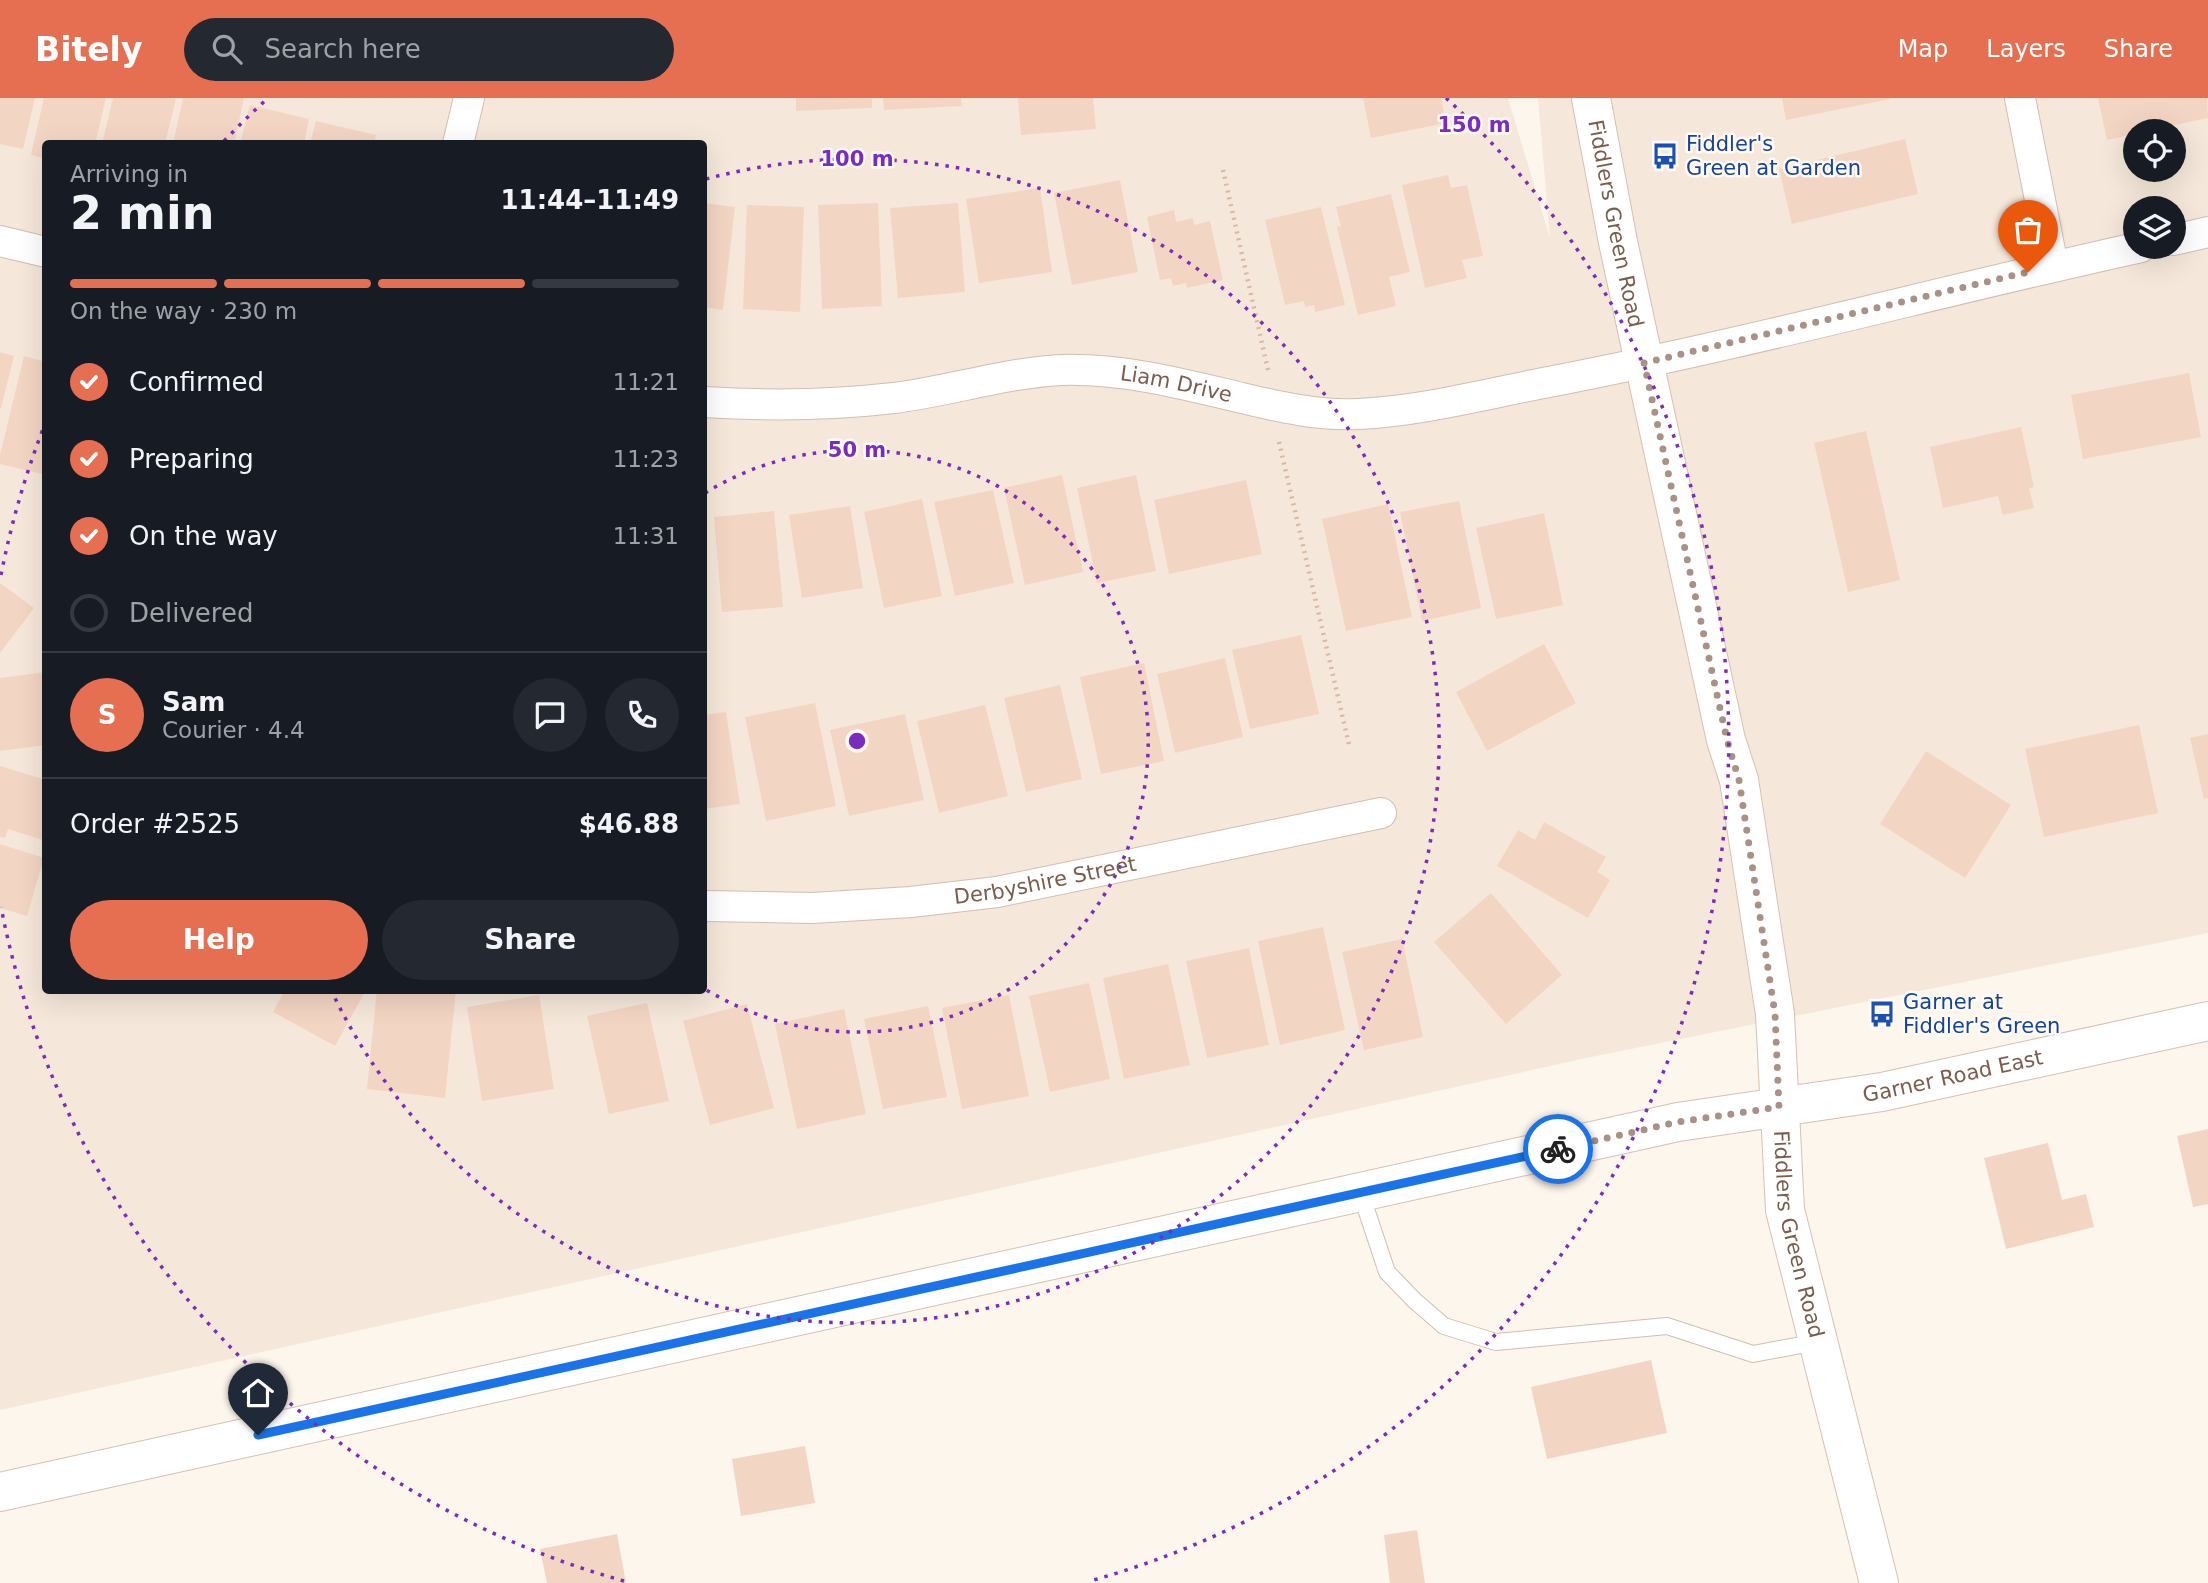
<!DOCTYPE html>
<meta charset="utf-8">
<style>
body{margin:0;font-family:"DejaVu Sans",sans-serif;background:#242831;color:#f1f3f6;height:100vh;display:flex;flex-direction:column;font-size:26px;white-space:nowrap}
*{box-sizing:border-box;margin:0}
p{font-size:23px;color:#9ea1a6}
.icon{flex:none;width:38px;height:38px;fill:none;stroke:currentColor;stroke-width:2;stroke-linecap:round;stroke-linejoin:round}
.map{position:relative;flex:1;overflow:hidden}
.panel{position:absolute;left:42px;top:42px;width:665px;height:854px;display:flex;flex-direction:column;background:#171b24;border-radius:7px;box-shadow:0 7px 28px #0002}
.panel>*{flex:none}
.controls{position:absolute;left:2123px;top:21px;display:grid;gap:14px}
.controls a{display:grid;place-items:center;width:63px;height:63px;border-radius:50%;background:#171b24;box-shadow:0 7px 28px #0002;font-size:35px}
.pin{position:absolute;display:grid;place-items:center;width:60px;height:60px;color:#fff;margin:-72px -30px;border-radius:50% 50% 50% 0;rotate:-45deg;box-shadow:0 0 7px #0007}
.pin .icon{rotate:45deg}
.courier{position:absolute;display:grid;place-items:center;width:70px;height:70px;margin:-35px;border:5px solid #1a73e8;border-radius:50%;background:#fff;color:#222;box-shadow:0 2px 9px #0007}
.head em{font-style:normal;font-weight:800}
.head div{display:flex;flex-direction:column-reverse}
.head{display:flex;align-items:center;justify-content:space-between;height:119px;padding:0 28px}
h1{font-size:46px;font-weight:800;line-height:52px}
.bar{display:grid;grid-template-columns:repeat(4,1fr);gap:10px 7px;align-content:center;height:84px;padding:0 28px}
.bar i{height:9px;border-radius:5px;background:#363941}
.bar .on{background:#e76f51}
.bar p{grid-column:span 4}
.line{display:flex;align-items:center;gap:18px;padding:0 28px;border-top:2px solid #363941}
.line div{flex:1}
.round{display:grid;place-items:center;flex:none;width:74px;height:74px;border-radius:37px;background:#242831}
ol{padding:0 28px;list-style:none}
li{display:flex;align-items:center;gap:21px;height:77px}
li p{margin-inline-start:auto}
li .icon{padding:7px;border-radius:50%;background:#e76f51;color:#fff;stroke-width:4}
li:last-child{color:#9ea1a6}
li i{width:38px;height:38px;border:4px solid #363941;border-radius:50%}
.action{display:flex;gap:14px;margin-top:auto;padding:14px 28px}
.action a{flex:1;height:80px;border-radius:42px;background:#e76f51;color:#fff;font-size:28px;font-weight:800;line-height:80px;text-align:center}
.action a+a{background:#242831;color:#f1f3f6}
header{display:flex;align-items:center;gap:42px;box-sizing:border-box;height:98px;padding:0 35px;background:#e76f51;color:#fff}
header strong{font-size:33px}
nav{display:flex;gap:38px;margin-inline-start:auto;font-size:24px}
.search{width:490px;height:63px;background:#242831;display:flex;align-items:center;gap:18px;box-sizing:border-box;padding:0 24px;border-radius:38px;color:#9ea1a6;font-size:26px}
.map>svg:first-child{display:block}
</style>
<header>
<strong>Bitely</strong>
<div class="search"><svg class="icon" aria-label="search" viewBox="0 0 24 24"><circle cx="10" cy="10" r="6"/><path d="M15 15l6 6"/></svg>Search here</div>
<nav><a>Map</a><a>Layers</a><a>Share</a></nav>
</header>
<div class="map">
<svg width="2208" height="1485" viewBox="0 0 2208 1485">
<rect width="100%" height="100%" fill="#fdf6ec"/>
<path fill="#f5e8da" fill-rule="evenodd" d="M0 0H1508L1550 140 1538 0H2208V835L1591 959 0 1312ZM2135 33H2174V72H2135ZM46 46H704V892H46ZM2135 110H2174V149H2135Z"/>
<path fill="#f3d5c3" d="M0 0H35L23 51 0 46Z
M44 0H106L95 46H46V61L31 57Z
M113 0H176L165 46H102Z
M183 0H244L234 46H173Z
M796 0H872V10L796 13Z
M883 0H961L962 8 884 12Z
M1018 0H1093L1096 31 1021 37Z
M1363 0H1441L1446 25 1371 40Z
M1782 0H1889L1890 1 1786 22Z
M2098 0H2207L2208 20 2147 33H2135V36L2107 42Z
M250 7 309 21 304 46H240Z
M316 23 376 37 374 46H310Z
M1905 41 1918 96 1792 126 1779 71Z
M1448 77 1451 90 1467 87 1483 158 1462 162 1467 180 1425 190 1402 87Z
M1120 82 1138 174 1072 187 1054 95Z
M1040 90 1052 174 979 185 966 101Z
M1391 96 1410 174 1389 179 1396 208 1358 217 1337 129 1341 128 1336 109Z
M704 105 735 109 723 212 704 209Z
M878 105 882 208 822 211 818 107Z
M958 105 965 194 898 200 890 110Z
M747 107 804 109 800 214 743 211Z
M1321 109 1345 207 1315 214 1314 207 1305 209 1304 203 1285 207 1265 122Z
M1174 112 1176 124 1193 120 1194 127 1210 123 1223 182 1187 190 1186 185 1173 188 1171 180 1160 182 1147 119Z
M0 254 14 258 1 310H0Z
M24 258 46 264V377L0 366V357Z
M2189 275 2201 339 2083 361 2071 297Z
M2021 329 2034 389 2029 390 2034 410 2003 417 1998 398 1943 410 1930 349Z
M1866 333 1900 482 1848 494 1814 345Z
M1062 377 1083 474 1025 487 1004 390Z
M1136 377 1156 473 1097 485 1077 390Z
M1246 382 1262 456 1169 476 1154 402Z
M993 392 1014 485 955 498 934 404Z
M922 401 942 498 884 510 864 414Z
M1459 403 1481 510 1422 523 1400 414Z
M1388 406 1412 519 1346 533 1322 421Z
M850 408 863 490 802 500 789 417Z
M774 413 783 509 722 514 714 419Z
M1544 415 1563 507 1496 521 1476 430Z
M0 485 34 510 0 555Z
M1301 537 1319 616 1250 631 1232 552Z
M1544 546 1576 605 1487 653 1456 594Z
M1225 560 1243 639 1175 655 1157 576Z
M1144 565 1164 663 1101 676 1080 579Z
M46 574V647L0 653V580Z
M1060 587 1082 681 1026 694 1004 600Z
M815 605 836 708 766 723 745 619Z
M985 607 1008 698 939 715 917 623Z
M726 614 740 706 704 711V617Z
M905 616 924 702 849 718 830 632Z
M2139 627 2158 715 2044 739 2025 651Z
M2208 636V700L2204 701 2190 640Z
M1926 653 2011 707 1965 780 1880 726Z
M0 668 46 682V743L8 731 5 740 0 739Z
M1544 724 1606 759 1597 774 1610 782 1588 820 1497 768 1518 732 1535 742Z
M0 746 44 760 27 818 0 810Z
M1491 795 1562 877 1506 926 1434 844Z
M1323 829 1345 932 1280 947 1258 843Z
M1402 841 1423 939 1364 952 1342 854Z
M1249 850 1269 947 1207 960 1186 863Z
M1168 866 1190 967 1124 981 1103 880Z
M1089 885 1110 981 1050 994 1029 898Z
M285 892H366L335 948 273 914Z
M377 892H456L445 1000 367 991Z
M539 897 554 991 482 1003 467 909Z
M1009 897 1029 998 962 1011 942 910Z
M647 905 669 1003 609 1016 587 918Z
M747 906 774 1010 710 1027 683 923Z
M928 908 947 999 883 1011 864 921Z
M844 911 866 1016 797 1031 775 926Z
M2208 1031V1106L2193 1109 2177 1038Z
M2048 1045 2062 1102 2086 1096 2094 1129 2006 1151 1984 1060Z
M1651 1262 1667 1335 1547 1361 1531 1289Z
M805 1348 815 1405 741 1418 732 1361Z
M1417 1432 1425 1485H1390L1384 1437Z
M617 1436 626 1485H547L540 1451Z"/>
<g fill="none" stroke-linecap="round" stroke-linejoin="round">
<g stroke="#d1beb0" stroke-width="18">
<path id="lane" d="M1360 1093 1387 1174 1414 1202 1444 1228 1496 1244 1667 1228 1753 1256 1817 1244"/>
</g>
<g stroke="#d1beb0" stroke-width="32">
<g id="street">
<path d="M2020 0 2053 168"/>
<path d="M458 46 469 0"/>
<path d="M2174 142 2208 134"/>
<path d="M0 143 46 154"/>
<path id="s1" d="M704 304C766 308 832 307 894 300 950 293 1004 275 1061 272 1122 270 1183 286 1242 300 1279 309 1320 318 1358 316 1423 313 1489 295 1554 283 1751 245 1945 192 2141 149"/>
<path id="s2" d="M704 808 812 810 911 804 997 794 1381 715"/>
</g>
</g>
<g stroke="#d6c0b0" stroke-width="40">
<g id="secondary">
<path id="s3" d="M1591 0 1618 144 1726 642 1739 682 1775 916 1785 1112 1879 1485"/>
<path id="s4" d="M0 1394 1678 1024 1882 994 2208 923"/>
</g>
</g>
<path stroke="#d9b8a5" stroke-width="4.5" stroke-dasharray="2 5" stroke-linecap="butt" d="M1223 72 1268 272
M1279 344 1350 651"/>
<use href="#lane" stroke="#fff" stroke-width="16"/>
<use href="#street" stroke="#fff" stroke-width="30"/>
<use href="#secondary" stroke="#fff" stroke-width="38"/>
</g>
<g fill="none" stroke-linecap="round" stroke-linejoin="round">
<path stroke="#a89285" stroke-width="7" stroke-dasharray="0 12.6" d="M1558 1051 1678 1024 1779 1009 1775 916 1739 682 1727 642 1644 265 2028 174"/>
<path stroke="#1a73e8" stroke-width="9" d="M258 1337 1558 1051"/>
</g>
<g fill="none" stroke="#7b2cbf" stroke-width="3.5" stroke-dasharray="3.5 7">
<path d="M705 395A291 291 0 1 1 705 891"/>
<path d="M706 81A582 582 0 1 1 332 894"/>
<path d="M624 1483A872 872 0 0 1 1 809M1 477A872 872 0 0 1 43 331M224 43A872 872 0 0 1 268 0M1446 0A872 872 0 0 1 1090 1483"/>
</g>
<defs>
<g id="bus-bare" transform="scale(2.1)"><path d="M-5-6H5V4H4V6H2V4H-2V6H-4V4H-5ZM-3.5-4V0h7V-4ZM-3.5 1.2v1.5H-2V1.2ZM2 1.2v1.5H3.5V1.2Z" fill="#1a4fb4" stroke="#fffaf3" stroke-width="2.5" paint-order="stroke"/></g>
</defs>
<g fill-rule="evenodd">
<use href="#bus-bare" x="1665" y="58"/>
<use href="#bus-bare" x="1882" y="916"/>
</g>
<g text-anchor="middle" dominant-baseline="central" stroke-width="5" stroke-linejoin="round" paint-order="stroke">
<g font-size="21" fill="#164399" stroke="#fffaf3" text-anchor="start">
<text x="1686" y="46">Fiddler's<tspan x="1686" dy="24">Green at Garden</tspan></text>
<text x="1903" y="904">Garner at<tspan x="1903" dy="24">Fiddler's Green</tspan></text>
</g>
<g font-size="21" fill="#7a5c4d" stroke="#fffaf3">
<text stroke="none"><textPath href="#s3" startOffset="128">Fiddlers Green Road</textPath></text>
<text stroke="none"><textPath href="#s1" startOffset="476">Liam Drive</textPath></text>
<text stroke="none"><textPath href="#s2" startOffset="343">Derbyshire Street</textPath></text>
<text stroke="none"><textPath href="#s4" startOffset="1997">Garner Road East</textPath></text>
<text stroke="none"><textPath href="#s3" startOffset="1157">Fiddlers Green Road</textPath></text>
</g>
</g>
<circle cx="857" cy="643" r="10" fill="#7b2cbf" stroke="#fffaf3" stroke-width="3.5"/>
<g font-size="21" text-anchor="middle" font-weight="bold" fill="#7b2cbf" stroke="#fffaf3" stroke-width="5" stroke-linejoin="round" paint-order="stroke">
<text x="1474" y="34">150 m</text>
<text x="857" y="68">100 m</text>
<text x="857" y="359">50 m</text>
</g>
</svg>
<div class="controls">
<a><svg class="icon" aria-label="locate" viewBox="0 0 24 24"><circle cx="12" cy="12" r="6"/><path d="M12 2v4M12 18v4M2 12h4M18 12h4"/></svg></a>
<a><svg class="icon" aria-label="layers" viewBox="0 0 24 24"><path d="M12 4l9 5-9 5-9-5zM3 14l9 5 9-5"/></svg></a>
</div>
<div class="pin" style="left:2028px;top:174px;background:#ea580c"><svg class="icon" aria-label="bag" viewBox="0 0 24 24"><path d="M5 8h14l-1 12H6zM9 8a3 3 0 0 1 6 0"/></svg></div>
<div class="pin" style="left:258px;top:1337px;background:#1f2937"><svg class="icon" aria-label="home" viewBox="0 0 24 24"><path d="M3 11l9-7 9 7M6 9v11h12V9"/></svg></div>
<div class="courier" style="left:1558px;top:1051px"><svg class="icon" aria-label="bike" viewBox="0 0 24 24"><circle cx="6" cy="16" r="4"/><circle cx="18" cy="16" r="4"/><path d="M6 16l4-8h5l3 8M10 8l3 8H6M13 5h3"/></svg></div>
<section class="panel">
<div class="head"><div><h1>2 min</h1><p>Arriving in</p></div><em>11:44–11:49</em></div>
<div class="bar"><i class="on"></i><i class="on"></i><i class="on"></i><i></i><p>On the way · 230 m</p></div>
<ol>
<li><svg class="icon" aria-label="check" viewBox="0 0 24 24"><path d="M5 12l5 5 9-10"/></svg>Confirmed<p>11:21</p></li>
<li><svg class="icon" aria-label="check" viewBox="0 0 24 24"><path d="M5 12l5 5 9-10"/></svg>Preparing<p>11:23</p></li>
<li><svg class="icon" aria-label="check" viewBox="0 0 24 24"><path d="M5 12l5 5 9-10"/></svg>On the way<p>11:31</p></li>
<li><i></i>Delivered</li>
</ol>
<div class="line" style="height:126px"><b class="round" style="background:#e76f51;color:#fff">S</b><div><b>Sam</b><p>Courier · 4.4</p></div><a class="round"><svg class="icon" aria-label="chat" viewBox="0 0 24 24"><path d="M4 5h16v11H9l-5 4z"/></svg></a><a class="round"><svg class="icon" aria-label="phone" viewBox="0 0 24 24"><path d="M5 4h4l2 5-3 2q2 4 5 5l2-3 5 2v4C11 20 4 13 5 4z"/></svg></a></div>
<div class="line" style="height:91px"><div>Order #2525</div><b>$46.88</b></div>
<div class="action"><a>Help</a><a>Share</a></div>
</section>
</div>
